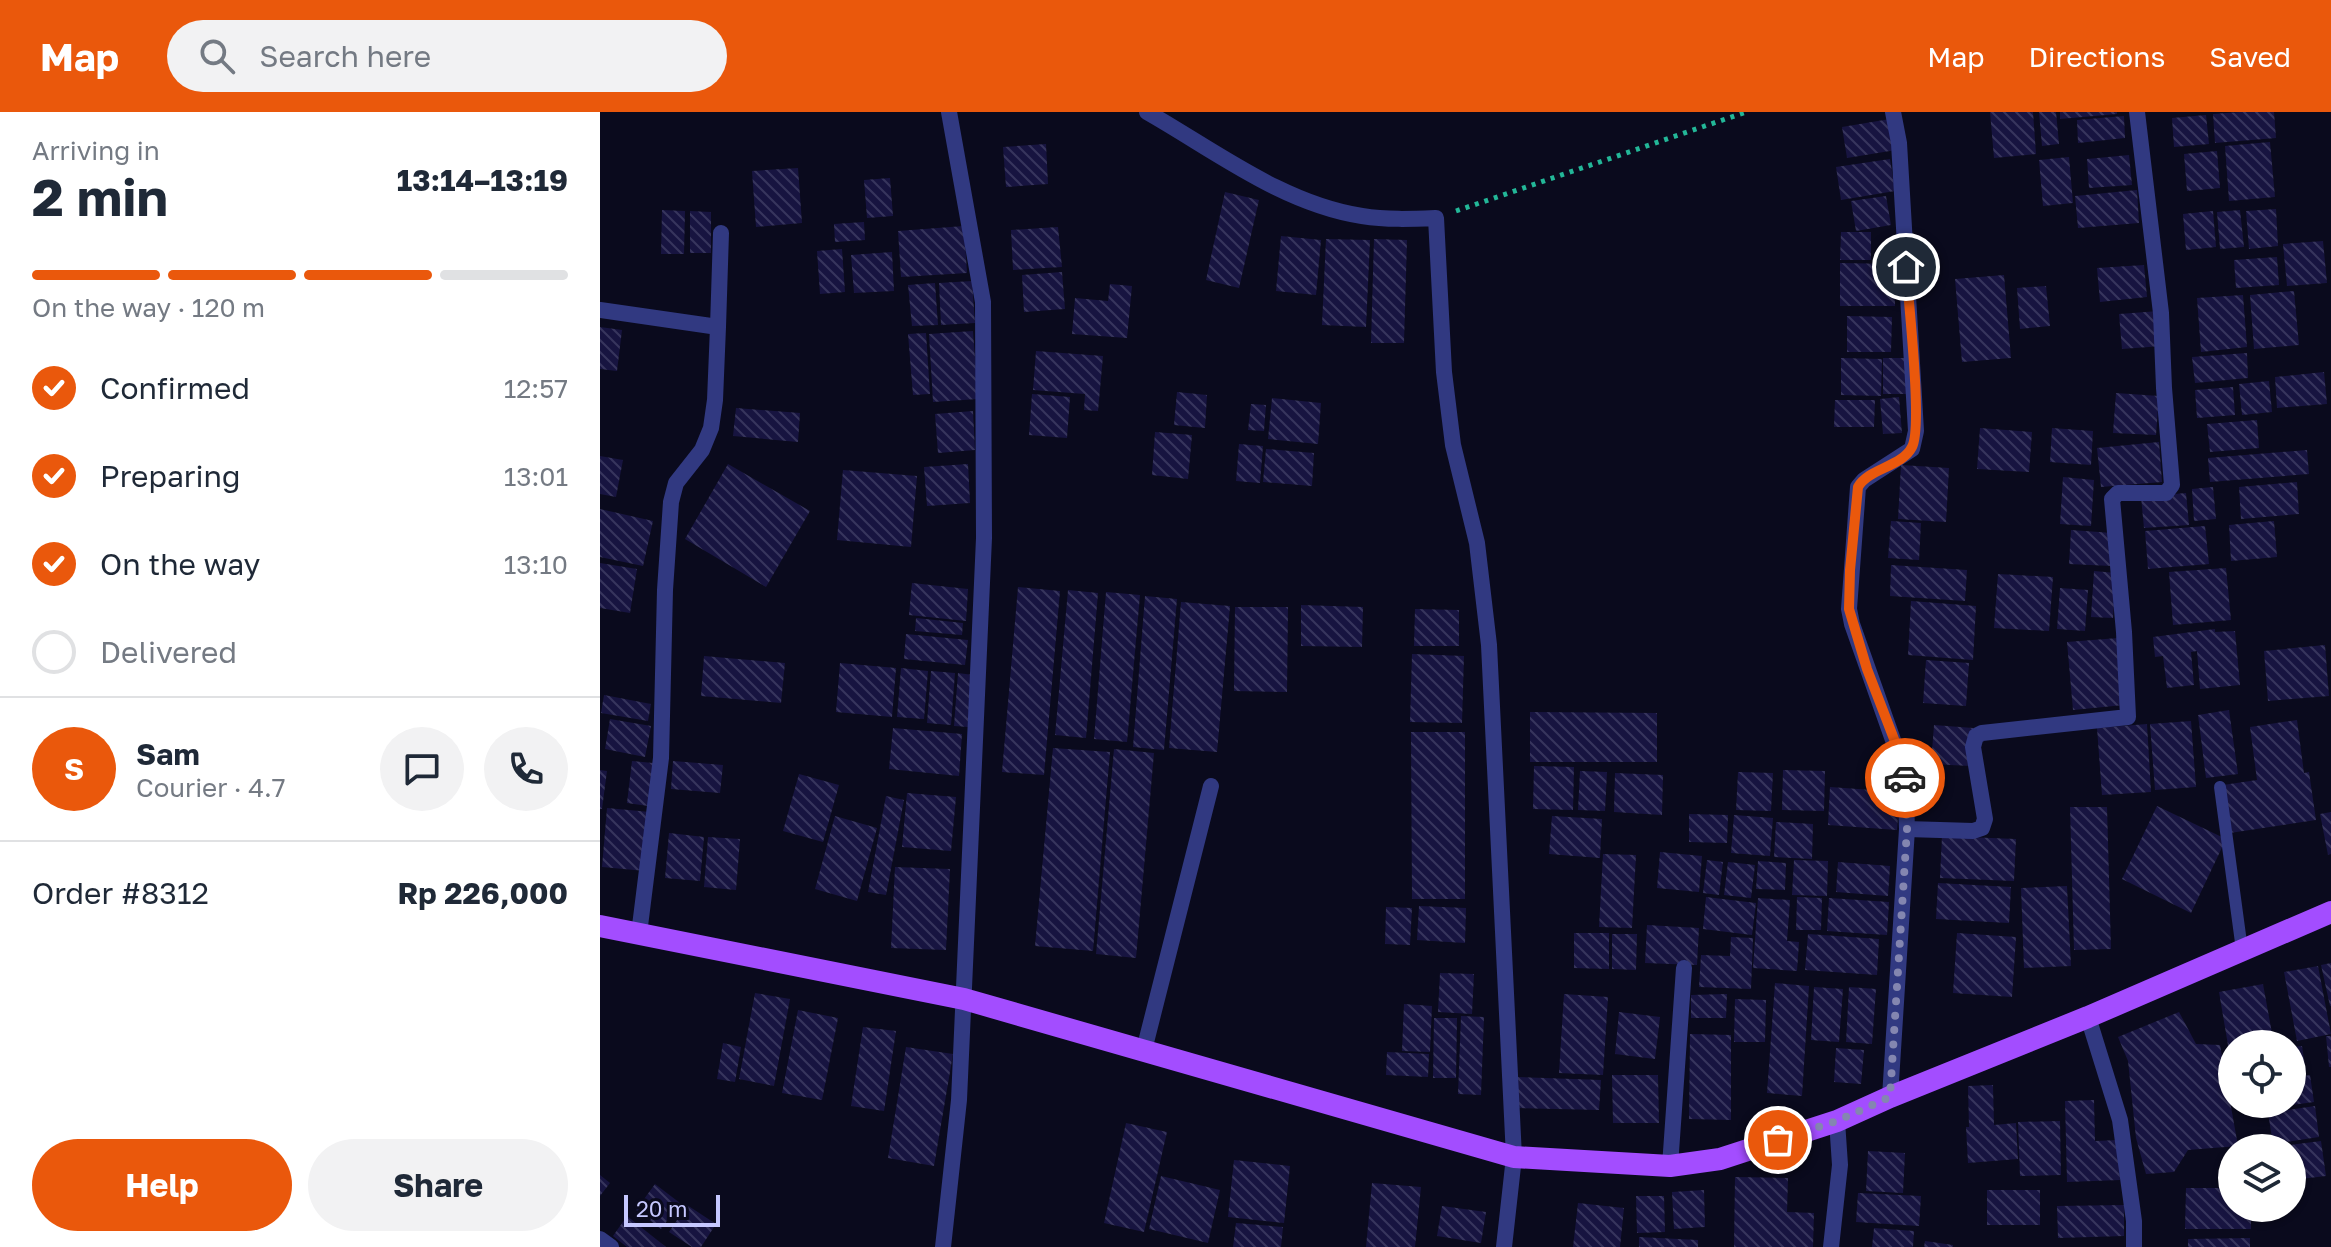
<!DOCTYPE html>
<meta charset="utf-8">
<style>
body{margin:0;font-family:"Golos Text",sans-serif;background:#f2f2f3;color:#1f2937;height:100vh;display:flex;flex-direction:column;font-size:30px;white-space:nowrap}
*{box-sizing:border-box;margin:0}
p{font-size:26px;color:#747a83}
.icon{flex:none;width:44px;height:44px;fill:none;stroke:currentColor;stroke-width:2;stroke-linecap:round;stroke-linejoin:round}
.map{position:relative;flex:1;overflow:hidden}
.panel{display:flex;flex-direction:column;background:#fff;width:600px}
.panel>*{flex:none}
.buttons{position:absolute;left:1618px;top:918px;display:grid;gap:16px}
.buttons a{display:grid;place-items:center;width:88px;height:88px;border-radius:50%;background:#fff;box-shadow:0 2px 6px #0004;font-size:40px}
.scale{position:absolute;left:24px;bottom:20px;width:96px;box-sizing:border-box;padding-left:8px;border:4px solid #c6c8ff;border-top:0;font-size:22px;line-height:28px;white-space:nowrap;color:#c6c8ff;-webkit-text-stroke:6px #0a0a1d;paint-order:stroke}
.pin{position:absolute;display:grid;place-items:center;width:68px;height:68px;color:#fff;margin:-34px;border:4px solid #fff;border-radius:50%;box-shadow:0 2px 8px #0007}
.courier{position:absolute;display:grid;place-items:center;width:80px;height:80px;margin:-40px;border:6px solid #ea580c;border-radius:50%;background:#fff;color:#222;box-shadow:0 2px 10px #0007}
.summary em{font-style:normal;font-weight:700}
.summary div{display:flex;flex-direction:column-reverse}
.summary{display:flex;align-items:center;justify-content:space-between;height:136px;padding:0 32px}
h1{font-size:52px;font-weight:700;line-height:60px}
.bar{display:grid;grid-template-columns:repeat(4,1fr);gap:12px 8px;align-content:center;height:96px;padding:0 32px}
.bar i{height:10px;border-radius:6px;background:#e0e1e3}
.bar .active{background:#ea580c}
.bar p{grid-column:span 4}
.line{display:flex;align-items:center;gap:20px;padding:0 32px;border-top:2px solid #e0e1e3}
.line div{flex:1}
.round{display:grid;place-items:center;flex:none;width:84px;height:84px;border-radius:42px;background:#f2f2f3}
ol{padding:0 32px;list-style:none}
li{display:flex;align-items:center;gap:24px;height:88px}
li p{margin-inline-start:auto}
li .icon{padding:8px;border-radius:50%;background:#ea580c;color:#fff;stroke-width:4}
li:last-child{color:#747a83}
li i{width:44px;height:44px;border:4px solid #e0e1e3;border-radius:50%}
.cta{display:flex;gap:16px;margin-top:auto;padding:16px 32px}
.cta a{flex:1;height:92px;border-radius:48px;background:#ea580c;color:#fff;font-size:32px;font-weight:700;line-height:92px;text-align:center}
.cta a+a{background:#f2f2f3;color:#1f2937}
header{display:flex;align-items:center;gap:48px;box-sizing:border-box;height:112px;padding:0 40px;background:#ea580c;color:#fff}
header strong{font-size:38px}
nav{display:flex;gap:44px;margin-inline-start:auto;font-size:28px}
.search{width:560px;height:72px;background:#f2f2f3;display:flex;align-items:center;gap:20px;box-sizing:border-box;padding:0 28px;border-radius:44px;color:#747a83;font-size:30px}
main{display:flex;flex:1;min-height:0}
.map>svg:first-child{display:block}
</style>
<header>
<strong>Map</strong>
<div class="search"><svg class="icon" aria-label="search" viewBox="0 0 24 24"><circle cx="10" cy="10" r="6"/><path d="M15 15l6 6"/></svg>Search here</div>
<nav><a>Map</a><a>Directions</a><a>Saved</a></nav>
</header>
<main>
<section class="panel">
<div class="summary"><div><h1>2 min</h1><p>Arriving in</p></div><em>13:14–13:19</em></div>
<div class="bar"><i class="active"></i><i class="active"></i><i class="active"></i><i></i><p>On the way · 120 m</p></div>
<ol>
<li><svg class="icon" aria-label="check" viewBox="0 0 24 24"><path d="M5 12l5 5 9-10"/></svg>Confirmed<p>12:57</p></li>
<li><svg class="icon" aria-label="check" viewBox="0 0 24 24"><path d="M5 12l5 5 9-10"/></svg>Preparing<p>13:01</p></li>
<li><svg class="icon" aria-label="check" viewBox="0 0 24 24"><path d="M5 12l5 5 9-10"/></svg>On the way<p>13:10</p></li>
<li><i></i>Delivered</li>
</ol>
<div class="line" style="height:144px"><b class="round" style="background:#ea580c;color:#fff">S</b><div><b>Sam</b><p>Courier · 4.7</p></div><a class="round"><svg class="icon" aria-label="chat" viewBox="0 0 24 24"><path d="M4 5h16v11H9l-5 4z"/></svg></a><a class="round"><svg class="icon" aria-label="phone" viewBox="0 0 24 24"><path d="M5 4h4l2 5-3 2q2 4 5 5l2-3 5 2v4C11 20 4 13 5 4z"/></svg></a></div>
<div class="line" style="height:104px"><div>Order #8312</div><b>Rp 226,000</b></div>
<div class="cta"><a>Help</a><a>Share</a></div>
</section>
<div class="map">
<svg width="1731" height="1135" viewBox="0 0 1731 1135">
<defs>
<pattern id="building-back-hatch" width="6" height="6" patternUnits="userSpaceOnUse" patternTransform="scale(2)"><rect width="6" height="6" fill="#171440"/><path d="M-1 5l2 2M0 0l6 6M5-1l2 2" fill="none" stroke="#37355d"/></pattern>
</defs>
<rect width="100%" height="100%" fill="#0a0a1d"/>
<path fill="url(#building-back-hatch)" d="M1390 0H1433L1436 42 1394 46Z
M1439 0H1456L1459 32 1442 34Z
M1460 0H1517V2L1460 7Z
M1640 0H1674L1676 26 1615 31 1613 2Z
M1606 3 1609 32 1574 35 1572 6Z
M1524 4 1525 26 1478 31 1477 8Z
M1290 7 1296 38 1247 46 1242 15Z
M1670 30 1675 85 1629 89 1625 34Z
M446 32 448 72 406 75 403 35Z
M1617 39 1620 76 1587 79 1584 42Z
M1529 43 1532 73 1489 76 1487 47Z
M1469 45 1473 91 1443 94 1439 48Z
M1290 47 1295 79 1241 88 1236 55Z
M198 56 202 111 156 115 152 59Z
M290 66 293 104 267 106 264 68Z
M1537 78 1539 111 1478 116 1475 84Z
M625 80 659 88 639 176 606 168Z
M1286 84 1291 113 1256 119 1251 89Z
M1676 97 1678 134 1649 137 1646 99Z
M62 98 85 99 84 142H61Z
M1640 98 1644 135 1620 137 1617 100Z
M90 99 111 100V141H90Z
M1613 99 1616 135 1586 138 1583 102Z
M264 110 265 128 235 130 234 112Z
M364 114 367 161 301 165 298 119Z
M458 115 462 155 413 158 411 118Z
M1241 120H1271V148H1240Z
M681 124 721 128 716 183 676 179Z
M726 127 770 128 766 215 722 213Z
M774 127 807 128 804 231H771Z
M1723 129 1727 171 1687 174 1683 132Z
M242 137 245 180 220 182 217 139Z
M292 140 294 179 254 181 251 143Z
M1677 145 1679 173 1636 176 1634 148Z
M1240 151 1295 152V194H1240Z
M1544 153 1547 185 1500 190 1497 156Z
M462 160 465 197 424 200 422 163Z
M1404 163 1411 246 1362 250 1355 167Z
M372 169 375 211 341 213 339 171Z
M335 171 338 213 312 214 308 173Z
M510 172 532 174 527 226 472 222 475 186 508 189Z
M1446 174 1450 214 1420 217 1417 176Z
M1694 179 1699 233 1654 237 1650 183Z
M1643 183 1647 235 1601 240 1597 186Z
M1559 199 1562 234 1522 237 1519 202Z
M1247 204 1292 205 1291 240H1247Z
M0 215 22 218 17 259 0 257Z
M373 219 378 287 333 290 329 222Z
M326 221 330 282 313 283 308 222Z
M436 239 503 244 498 299 484 298 485 282 433 278Z
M1647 241 1648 266 1595 271 1592 245Z
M1241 246 1282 247 1281 284 1241 283Z
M1283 246H1306V282H1283Z
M1724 260 1727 292 1677 296 1675 265Z
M1669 269 1672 300 1642 303 1639 272Z
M1633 275 1635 303 1597 306 1595 278Z
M577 280 607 283 605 316 574 313Z
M1516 281 1559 284 1556 323 1513 321Z
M432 282 470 285 467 326 429 323Z
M1299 285 1302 321 1283 322 1280 287Z
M672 286 721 291 718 332 668 327Z
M1235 288H1275L1274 315H1234Z
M651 292 666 293 664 319 648 318Z
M136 296 200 301 198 330 133 324Z
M373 299 375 338 338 341 335 302Z
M1657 308 1659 336 1610 340 1607 312Z
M1380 316 1432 320 1429 360 1377 357Z
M1452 316 1493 319 1491 353 1450 350Z
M555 320 592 323 588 367 552 363Z
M1559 330 1562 370 1501 375 1497 336Z
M639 332 663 334 660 371 636 369Z
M666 337 714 341 712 374 663 370Z
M1707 338 1709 362 1610 370 1608 346Z
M0 344 23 348 16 385 0 382Z
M128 352 210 399 166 475 85 427Z
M368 352 370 391 327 394 324 355Z
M1301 353 1349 356 1346 410 1298 407Z
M243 358 317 364 311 435 237 428Z
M1463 365 1494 368 1491 414 1460 412Z
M1697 370 1699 402 1641 407 1639 375Z
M1613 375 1616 407 1594 409 1592 377Z
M1586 381 1589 413 1544 416 1541 385Z
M0 397 53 409 43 454 0 445Z
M1291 409 1321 411 1319 448 1288 446Z
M1674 409 1677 445 1631 449 1629 413Z
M1605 414 1609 452 1548 457 1545 419Z
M1471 418 1513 421 1511 454 1469 452Z
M0 451 37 457 30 501 0 496Z
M1291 453 1367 458 1365 489 1290 484Z
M1626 456 1631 508 1573 513 1569 460Z
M1494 459 1516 461 1513 506 1491 505Z
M1398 462 1453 465 1449 519 1394 516Z
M312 471 368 477 366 509 309 503Z
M418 475 460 479 444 663 402 660Z
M1460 476 1488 478 1485 519 1457 517Z
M468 478 498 481 486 626 455 623Z
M506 480 540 483 527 630 494 627Z
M545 484 577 487 564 638 533 635Z
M1311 489 1376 494 1373 548 1308 543Z
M581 490 630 494 617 640 569 636Z
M701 493 763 495 762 535 701 534Z
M635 495H688L687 580 634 579Z
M815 497 859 498V534H814Z
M316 506 363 511 362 523 315 519Z
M1615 517V520L1635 519 1640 573 1600 577 1597 539 1591 540 1594 573 1567 576 1563 544 1555 545 1553 525Z
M306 522 368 528 365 553 304 547Z
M1518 526 1524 593 1473 598 1467 530Z
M1725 533 1729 584 1668 589 1664 539Z
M812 542 864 544 862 611 810 610Z
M104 544 185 551 181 591 101 584Z
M1326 548 1369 551 1366 594 1323 591Z
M240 551 296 556 292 605 236 600Z
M301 556 328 559 324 607 297 605Z
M331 559 355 561 351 613 327 611Z
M358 561 373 563 368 615 354 614Z
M4 583 51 592 48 609 1 601Z
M1629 598 1638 662 1606 666 1598 603Z
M930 600 1057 601V650H930Z
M10 607 51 614 45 645 5 637Z
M1697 608 1704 661 1709 660 1716 708 1630 721 1623 673 1657 668 1650 615Z
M1591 609 1596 675 1555 678 1550 612Z
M1547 612 1551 680 1502 683 1497 616Z
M1334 613 1373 616 1370 654 1331 652Z
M293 616 362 622 359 664 289 657Z
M811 620H865V787H812Z
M453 636 510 640 493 839 435 834Z
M514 637 554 641 536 846 496 842Z
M32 649 53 651 48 694 27 691Z
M73 649 123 653 120 681 71 677Z
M934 654 974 655 973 698 933 697Z
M0 658 7 659 2 697H0Z
M1183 658 1225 659 1224 699 1182 698Z
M980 659 1007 660 1005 699 978 698Z
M1138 660 1173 661 1171 699 1136 698Z
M1015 661 1063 663 1062 703 1014 700Z
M199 662 239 673 223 730 183 719Z
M1230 675 1300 680 1297 718 1228 713Z
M307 681 356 685 351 739 302 735Z
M286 684 304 688 286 783 268 780Z
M1557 694 1626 727 1591 801 1522 767Z
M1470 695H1507L1511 837 1474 838Z
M7 696 50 700 45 759 2 755Z
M1731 700V742L1728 743 1720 702Z
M1089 702 1128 703 1127 731 1089 730Z
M1134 703 1173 706 1170 744 1131 741Z
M235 704 277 716 257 789 215 777Z
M952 704 1002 707 1000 746 949 742Z
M1176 710 1213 712 1212 747 1174 745Z
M69 721 104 725 100 769 65 766Z
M1342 724 1416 727 1414 769 1340 766Z
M108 725 140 727 136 778 104 775Z
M1060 740 1102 744 1099 780 1057 776Z
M1003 742 1036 743 1032 816 999 815Z
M1107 748 1123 750 1119 783 1103 781Z
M1194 748 1228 749 1227 784 1192 783Z
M1158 749 1186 751 1185 778 1156 777Z
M1128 750 1155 753 1151 786 1124 783Z
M1238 750 1290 754 1288 784 1236 780Z
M295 755 350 757 346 838 291 836Z
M1338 771 1411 775 1409 811 1336 807Z
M1467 774 1471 854 1424 856 1421 776Z
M1106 785 1156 791 1152 823 1103 817Z
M1197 785 1222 786 1221 818H1196Z
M1158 786 1190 788 1187 829 1199 830 1197 859 1153 856Z
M1229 786 1289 790 1287 823 1227 819Z
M819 794 866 796 865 831 817 828Z
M786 795 812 796 810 833 785 832Z
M1047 813 1099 816 1097 853 1045 851Z
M974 821H1009V857L974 856Z
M1357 821 1416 825 1412 885 1353 881Z
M1012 822H1037L1036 858 1012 857Z
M1208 822 1279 827 1277 863 1205 858Z
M1131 825 1153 826 1151 877 1099 875 1101 843 1130 844Z
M1731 851V894H1730L1721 853Z
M1718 854 1731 922 1697 929 1684 860Z
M840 861 874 862 872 902 838 900Z
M1175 871 1209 874 1202 984 1167 981Z
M1663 872 1674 932H1632L1630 945 1619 880Z
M1214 875 1243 877 1239 930 1211 928Z
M1249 875 1276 877 1272 932 1246 930Z
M155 881 190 887 174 974 139 967Z
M964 882 1008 885 1003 963 959 961Z
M1127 882 1126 906H1091V883Z
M1135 887 1166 888 1165 930H1134Z
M804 892 832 894 830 940 802 939Z
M198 898 238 906 222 988 182 981Z
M1019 900 1060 905 1055 947 1015 942Z
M1579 900 1596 932 1620 933 1638 1034 1588 1038 1574 1060 1546 1062 1536 1026 1528 949 1518 925Z
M861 904 884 905 881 983 858 982Z
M834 906H857L856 966H833Z
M263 915 296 919 284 999 251 994Z
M1090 922 1131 923V1008L1089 1007Z
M1726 924H1731V955H1729Z
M123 931 141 935 135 970 117 967Z
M1702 934 1706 960 1692 962V935Z
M306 935 353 942 334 1054 288 1046Z
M1236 936 1264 938 1261 972 1234 970Z
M787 940 829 942 828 965 786 963Z
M1012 963H1058L1059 1011H1013Z
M1710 963 1714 990 1692 993V966Z
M917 965 1001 968 999 998 916 996Z
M1393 973 1394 1013 1416 1011 1418 1047 1368 1051 1366 1015H1369L1368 974Z
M1494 988 1495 1029 1518 1028 1520 1068 1467 1070 1465 989Z
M1715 994 1719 1025 1673 1032 1668 1001Z
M1460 1009 1461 1063 1420 1064 1418 1010Z
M526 1011 567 1020 544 1120 504 1111Z
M1721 1029 1726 1064 1692 1068V1036L1683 1034Z
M1268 1039 1305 1041 1303 1081 1266 1079Z
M634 1048 690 1054 684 1111 628 1105Z
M0 1063 10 1071 0 1084Z
M561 1064 620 1078 608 1131 549 1117Z
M1135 1065 1188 1066 1187 1100 1214 1101 1213 1135H1134Z
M772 1071 821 1075 815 1135H766Z
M55 1072 80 1091 61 1117 36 1098Z
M1586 1076H1632V1096H1651V1117H1585Z
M1104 1078 1105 1115 1074 1117 1072 1080Z
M1387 1078H1440V1113H1387Z
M1258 1081 1321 1084 1319 1114 1256 1110Z
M1036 1084H1064L1065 1120 1037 1121Z
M978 1091 1024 1096 1020 1135H973Z
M87 1093 116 1112 101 1135H92L69 1120Z
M1524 1093V1124L1458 1126 1457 1094Z
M842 1094 886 1100 881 1131 837 1124Z
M27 1104 66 1135H27L13 1124Z
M636 1111 683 1115 681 1135H633Z
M1274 1116 1314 1119 1313 1135H1272Z
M1039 1125 1098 1128V1135H1039Z
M1650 1126V1135H1588V1127Z
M1325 1129 1353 1133V1135H1324Z"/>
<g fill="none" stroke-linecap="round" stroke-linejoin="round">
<path stroke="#23b798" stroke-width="5" stroke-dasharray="4 6" stroke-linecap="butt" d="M856 99 1146 0"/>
<path stroke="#313981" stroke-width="12" d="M1620 675 1642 838"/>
<path stroke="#313981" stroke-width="16" d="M547 0C614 38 683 92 762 104 787 108 811 107 836 106L844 260 853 333 877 431 889 533 914 1045 904 1135
M0 198 118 215 115 288 111 316 102 338 76 371 71 390 65 478 61 646 39 822
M118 215 121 121
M1307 717 1373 719 1382 716 1385 707 1373 635 1376 624 1382 621 1528 605 1524 520 1512 387 1518 381H1566L1572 373 1564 276 1561 201 1537 0
M1488 905 1520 1008 1534 1109V1135
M544 938 611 674
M1290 985 1307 717 1305 662 1252 512 1249 497 1258 375 1264 368 1312 337 1316 319 1299 31 1293 0
M1070 1054 1084 856
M0 1127 11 1135
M343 1135 359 988 384 426 383 190 349 0
M1231 1135 1240 1053 1237 1009"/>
<path stroke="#a34dff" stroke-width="22" d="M0 814 364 887 914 1045 1070 1054 1120 1047 1237 1009 1290 985 1488 905 1731 800"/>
</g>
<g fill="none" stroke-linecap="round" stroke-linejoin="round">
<path stroke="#8486b0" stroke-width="8" stroke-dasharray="0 14.4" d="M1178 1028 1237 1009 1290 985 1307 717 1305 666"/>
<path stroke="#ea580c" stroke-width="10" d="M1305 666 1299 640 1267 557 1249 497 1250 458 1258 375C1269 356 1302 355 1312 335 1323 315 1308 186 1306 155"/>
</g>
</svg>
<div class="buttons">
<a><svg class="icon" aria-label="locate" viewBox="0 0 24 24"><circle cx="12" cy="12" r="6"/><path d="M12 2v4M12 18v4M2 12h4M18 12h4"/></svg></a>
<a><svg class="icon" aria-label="layers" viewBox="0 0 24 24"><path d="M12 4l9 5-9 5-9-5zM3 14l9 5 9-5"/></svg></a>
</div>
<div class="scale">20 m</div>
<div class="pin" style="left:1178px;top:1028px;background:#ea580c"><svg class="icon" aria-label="bag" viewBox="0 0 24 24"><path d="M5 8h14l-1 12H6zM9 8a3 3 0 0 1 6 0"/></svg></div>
<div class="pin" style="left:1306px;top:155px;background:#1f2937"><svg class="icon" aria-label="home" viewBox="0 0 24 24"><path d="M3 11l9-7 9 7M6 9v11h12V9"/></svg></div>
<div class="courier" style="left:1305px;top:666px"><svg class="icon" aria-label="car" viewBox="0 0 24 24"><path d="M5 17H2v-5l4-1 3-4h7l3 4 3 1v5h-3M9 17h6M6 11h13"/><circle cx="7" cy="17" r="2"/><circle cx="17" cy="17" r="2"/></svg></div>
</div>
</main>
